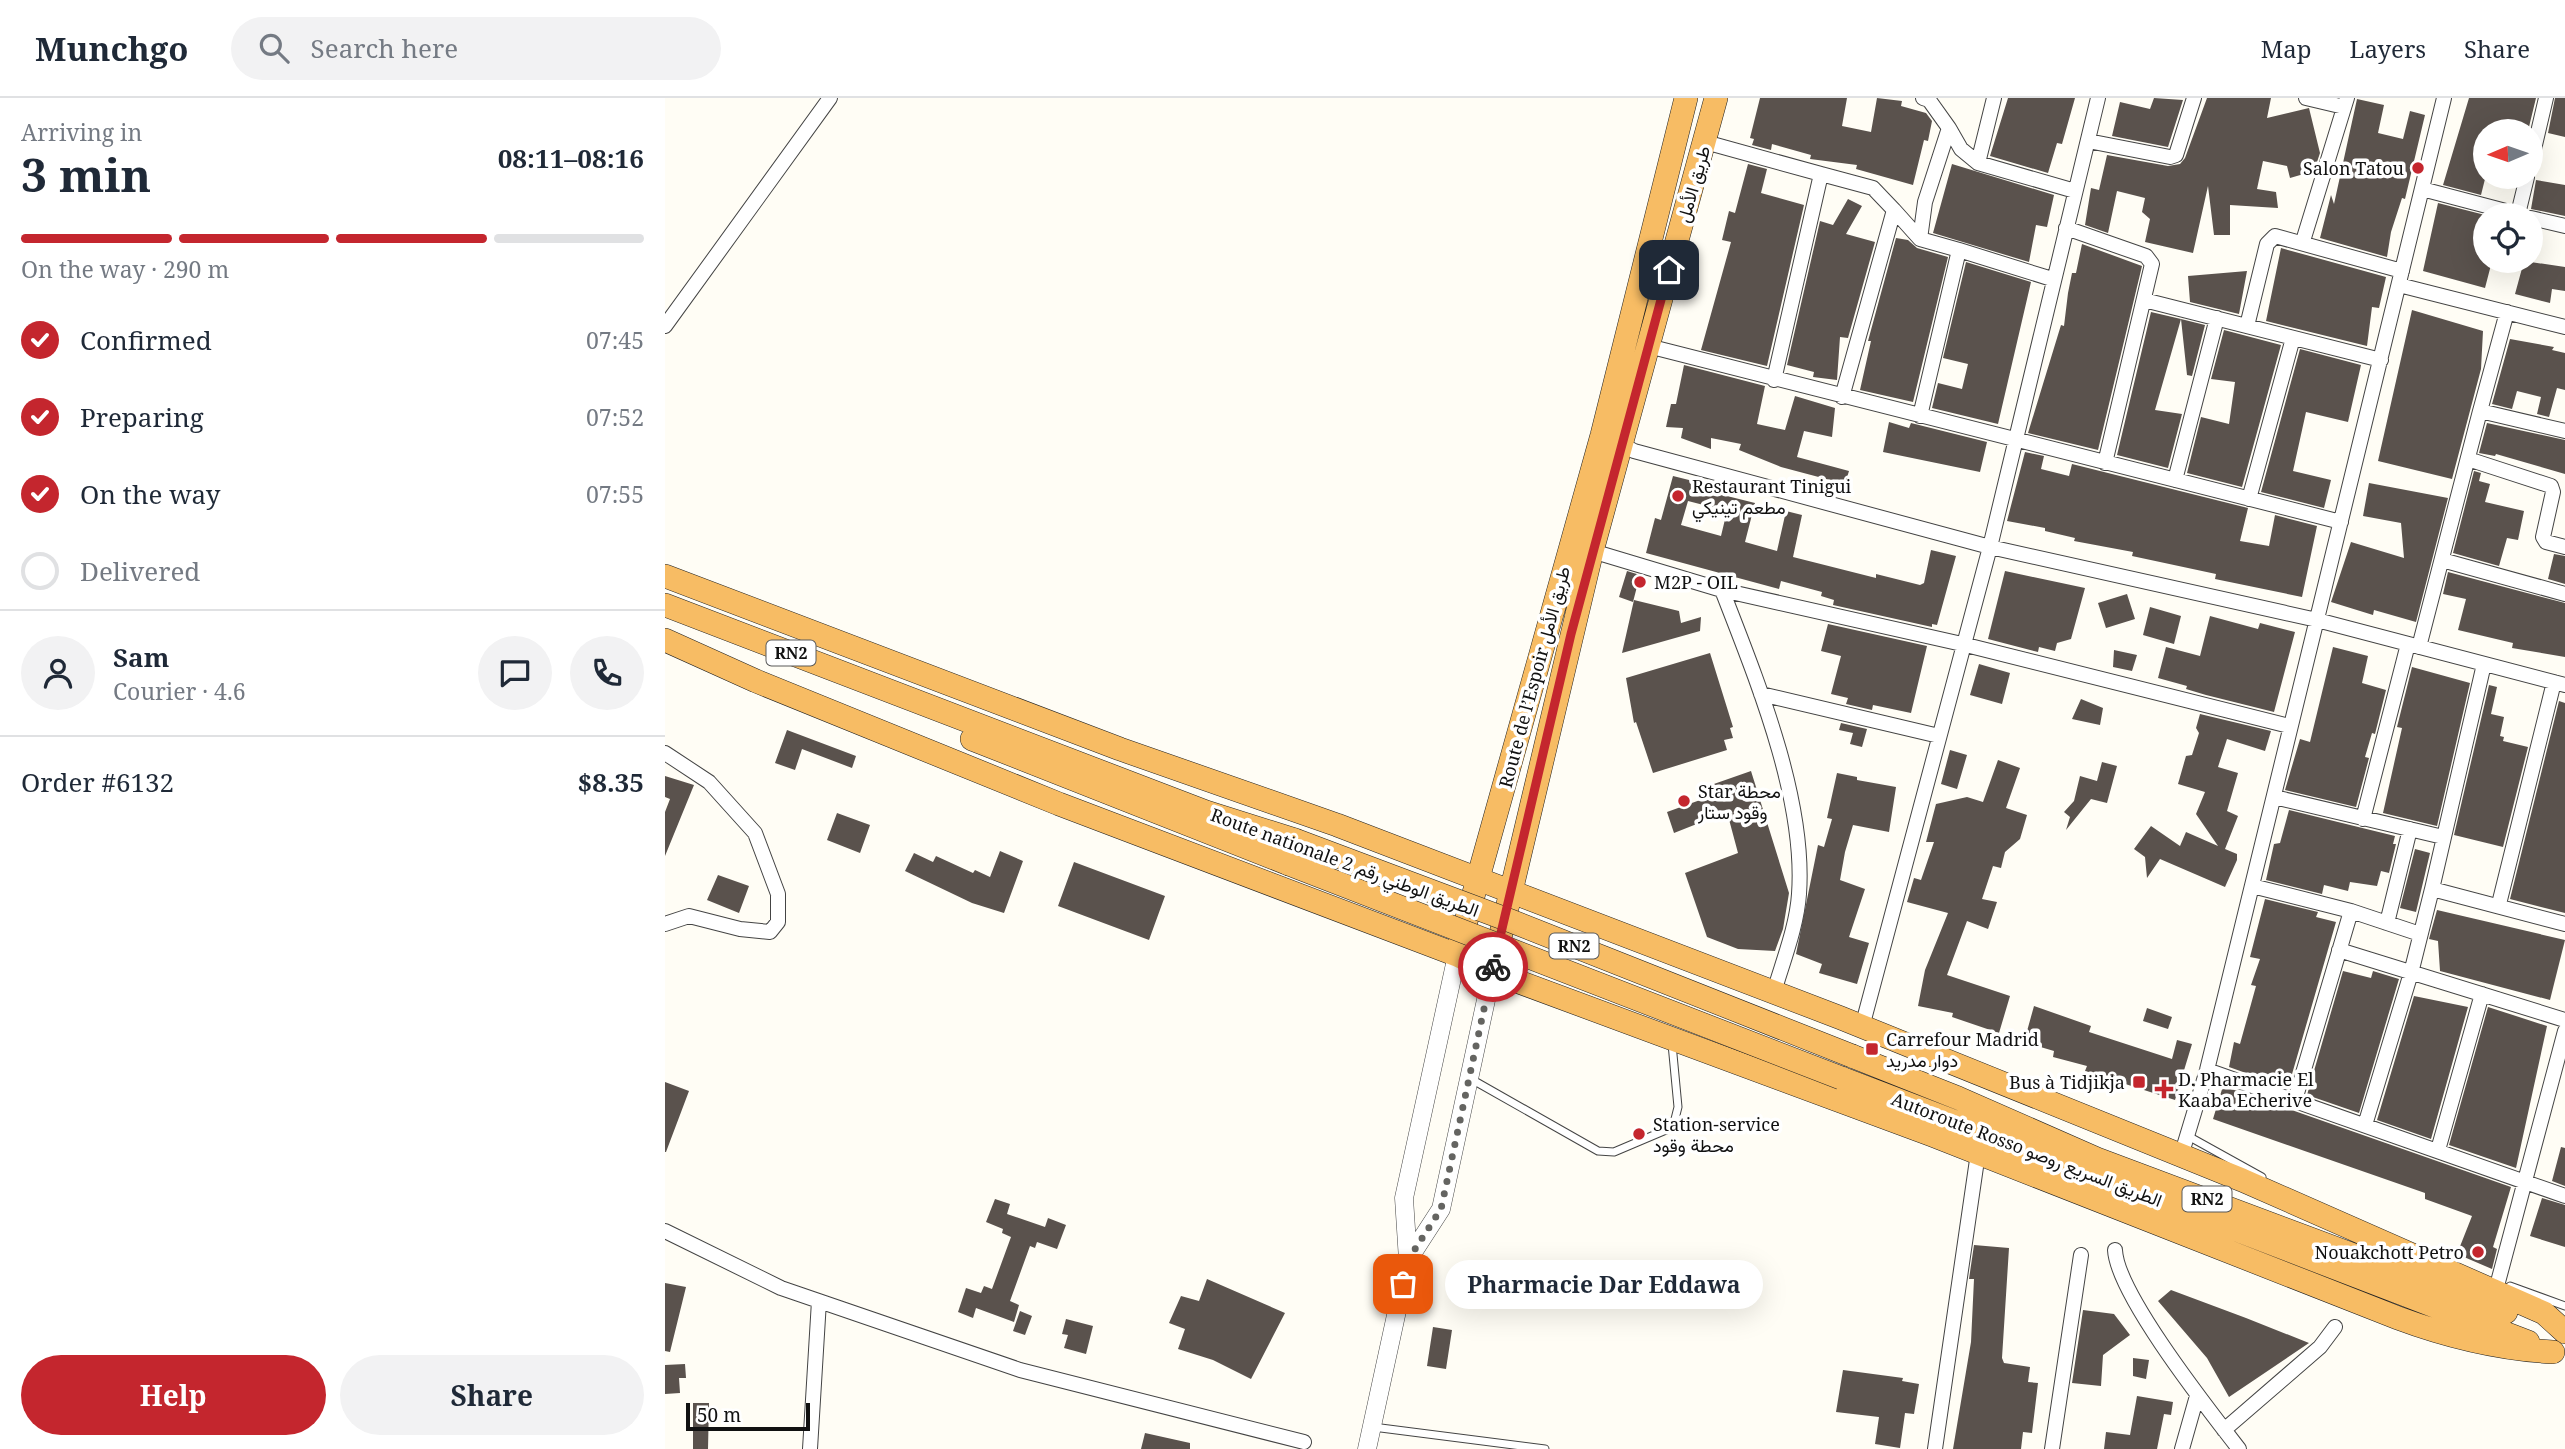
<!DOCTYPE html>
<meta charset="utf-8">
<style>
body{margin:0;font-family:"Noto Serif",Vazirmatn,serif;background:#f2f2f3;color:#1f2937;height:100vh;display:flex;flex-direction:column;font-size:26px;white-space:nowrap}
*{box-sizing:border-box;margin:0}
p{font-size:23px;color:#747a83}
.icon{flex:none;width:38px;height:38px;fill:none;stroke:currentColor;stroke-width:2;stroke-linecap:round;stroke-linejoin:round}
.map{position:relative;flex:1;overflow:hidden}
.side{display:flex;flex-direction:column;background:#fff;width:665px}
.side>*{flex:none}
.needle{width:46px;rotate:268deg}
.tools{position:absolute;left:1808px;top:21px;display:grid;gap:14px}
.tools a{display:grid;place-items:center;width:70px;height:70px;border-radius:50%;background:#fff;box-shadow:0 7px 28px #0002;font-size:35px}
.scale{position:absolute;left:21px;bottom:18px;width:124px;box-sizing:border-box;padding-left:7px;border:4px solid #111;border-top:0;font-size:19px;line-height:24px;white-space:nowrap;color:#111;-webkit-text-stroke:5px #fff;paint-order:stroke}
.pin{position:absolute;display:grid;place-items:center;width:60px;height:60px;color:#fff;margin:-30px;border-radius:14px;box-shadow:0 4px 10px #0006}
.courier{position:absolute;display:grid;place-items:center;width:70px;height:70px;margin:-35px;border:5px solid #c4262e;border-radius:50%;background:#fff;color:#222;box-shadow:0 2px 9px #0007}
.bubble{position:absolute;height:49px;border-radius:24px;background:#fff;box-shadow:0 7px 28px #0002;font-size:23px;font-weight:700;line-height:49px;text-align:center}
.summary em{font-style:normal;font-weight:700}
.summary div{display:flex;flex-direction:column-reverse}
.summary{display:flex;align-items:center;justify-content:space-between;height:119px;padding:0 21px}
h1{font-size:46px;font-weight:700;line-height:52px}
.bar{display:grid;grid-template-columns:repeat(4,1fr);gap:10px 7px;align-content:center;height:84px;padding:0 21px}
.bar i{height:9px;border-radius:5px;background:#e0e1e3}
.bar .on{background:#c4262e}
.bar p{grid-column:span 4}
.line{display:flex;align-items:center;gap:18px;padding:0 21px;border-top:2px solid #e0e1e3}
.line div{flex:1}
.round{display:grid;place-items:center;flex:none;width:74px;height:74px;border-radius:37px;background:#f2f2f3}
ol{padding:0 21px;list-style:none}
li{display:flex;align-items:center;gap:21px;height:77px}
li p{margin-inline-start:auto}
li .icon{padding:7px;border-radius:50%;background:#c4262e;color:#fff;stroke-width:4}
li:last-child{color:#747a83}
li i{width:38px;height:38px;border:4px solid #e0e1e3;border-radius:50%}
.cta{display:flex;gap:14px;margin-top:auto;padding:14px 21px}
.cta a{flex:1;height:80px;border-radius:42px;background:#c4262e;color:#fff;font-size:28px;font-weight:700;line-height:80px;text-align:center}
.cta a+a{background:#f2f2f3;color:#1f2937}
header{display:flex;align-items:center;gap:42px;box-sizing:border-box;height:98px;padding:0 35px;background:#fff;border-bottom:2px solid #e0e1e3}
header strong{font-size:33px}
nav{display:flex;gap:38px;margin-inline-start:auto;font-size:24px}
.search{width:490px;height:63px;background:#f2f2f3;display:flex;align-items:center;gap:18px;box-sizing:border-box;padding:0 24px;border-radius:38px;color:#747a83;font-size:26px}
main{display:flex;flex:1;min-height:0}
.map>svg:first-child{display:block}
</style>
<header>
<strong>Munchgo</strong>
<div class="search"><svg class="icon" aria-label="search" viewBox="0 0 24 24"><circle cx="10" cy="10" r="6"/><path d="M15 15l6 6"/></svg>Search here</div>
<nav><a>Map</a><a>Layers</a><a>Share</a></nav>
</header>
<main>
<section class="side">
<div class="summary"><div><h1>3 min</h1><p>Arriving in</p></div><em>08:11–08:16</em></div>
<div class="bar"><i class="on"></i><i class="on"></i><i class="on"></i><i></i><p>On the way · 290 m</p></div>
<ol>
<li><svg class="icon" aria-label="check" viewBox="0 0 24 24"><path d="M5 12l5 5 9-10"/></svg>Confirmed<p>07:45</p></li>
<li><svg class="icon" aria-label="check" viewBox="0 0 24 24"><path d="M5 12l5 5 9-10"/></svg>Preparing<p>07:52</p></li>
<li><svg class="icon" aria-label="check" viewBox="0 0 24 24"><path d="M5 12l5 5 9-10"/></svg>On the way<p>07:55</p></li>
<li><i></i>Delivered</li>
</ol>
<div class="line" style="height:126px"><a class="round"><svg class="icon" aria-label="person" viewBox="0 0 24 24"><circle cx="12" cy="8" r="4"/><path d="M4 21q1-7 8-7t8 7"/></svg></a><div><b>Sam</b><p>Courier · 4.6</p></div><a class="round"><svg class="icon" aria-label="chat" viewBox="0 0 24 24"><path d="M4 5h16v11H9l-5 4z"/></svg></a><a class="round"><svg class="icon" aria-label="phone" viewBox="0 0 24 24"><path d="M5 4h4l2 5-3 2q2 4 5 5l2-3 5 2v4C11 20 4 13 5 4z"/></svg></a></div>
<div class="line" style="height:91px"><div>Order #6132</div><b>$8.35</b></div>
<div class="cta"><a>Help</a><a>Share</a></div>
</section>
<div class="map">
<svg width="1900" height="1351" viewBox="0 0 1900 1351">
<rect width="100%" height="100%" fill="#fffdf5"/>
<path fill="#5a524d" fill-rule="evenodd" d="M1095 0H1182L1177 28 1206 34 1212 0 1237 3 1236 8 1261 15 1267 23 1263 43 1259 42 1248 87 1191 71 1192 67 1145 61 1146 57 1107 46 1106 52 1087 47 1089 41 1085 40Z
M1343 0H1410L1397 46 1392 45 1383 75 1325 58Z
M1489 0 1518 2 1503 49 1447 38 1455 4 1485 11Z
M1542 0H1606L1602 20 1644 10 1655 55 1649 73 1625 80 1622 68 1598 63 1592 91 1611 94 1613 110 1565 107V137H1549L1543 88 1528 155 1480 144 1485 121 1477 114 1480 100 1452 93 1443 135 1420 127 1426 90 1434 92 1442 57 1503 68 1515 66 1520 60Z
M1804 0H1871L1863 33H1820V81L1816 97 1778 87Z
M1890 0H1900V39L1883 35Z
M1692 1 1719 7 1713 35 1738 41 1745 13 1760 17 1740 101 1737 100 1726 134 1722 159 1655 140 1666 97 1669 106Z
M1083 66 1102 71 1096 95 1139 107 1102 268 1036 252 1066 144 1057 142 1064 113 1070 115Z
M1287 66 1389 97 1382 129 1371 127 1364 164 1268 135Z
M1871 82 1900 87V118L1866 111Z
M1183 101 1197 108 1181 136 1210 144 1183 240 1175 239 1172 282 1148 279 1149 274 1122 267 1155 123 1168 127Z
M1773 105 1820 117 1817 151 1820 152V163H1827L1820 190 1758 173Z
M1866 130 1874 132 1870 148H1866Z
M1231 140 1243 142 1252 150 1283 159 1248 304 1195 292 1206 243H1203Z
M1417 146 1477 168 1433 352 1363 335 1396 227 1399 228 1403 195 1407 175H1411Z
M1616 150 1721 179 1714 210 1707 209 1702 248 1601 223Z
M1859 163 1900 169V193L1887 191 1885 205 1850 196Z
M1301 164 1366 184 1333 326 1267 310 1273 285 1297 291 1303 266 1278 260Z
M1582 173 1574 216 1525 204 1523 178Z
M1747 212 1818 233 1816 271 1787 381 1713 363Z
M1486 214 1516 221 1490 312 1517 316 1503 370 1452 357Z
M1516 221 1540 227 1527 278 1522 277Z
M1559 232 1616 247 1577 389 1522 375 1536 319 1564 326 1570 284 1546 281Z
M1845 241 1889 249 1887 252 1900 255V292L1892 290 1884 319 1872 316 1876 299 1852 293 1847 311 1827 306Z
M1635 251 1696 267 1683 324 1641 314 1628 373 1666 382 1659 410 1596 394Z
M1019 267 1100 288 1092 326 1120 332 1130 298 1170 310 1167 339 1139 333 1132 359 1184 373 1180 386 1116 369 1074 352 1076 346 1046 340V351L1016 340 1018 330 1001 329 1006 306H1011Z
M1224 324 1244 330 1246 325 1322 344 1315 374 1218 354Z
M1822 325 1900 342V376L1831 356 1830 358 1814 355Z
M1360 354 1379 358 1376 371 1404 378 1407 366 1583 410 1575 443 1604 448 1610 417 1652 428 1637 499 1550 481 1551 476 1467 458 1468 454 1409 443 1410 440 1380 433V430L1342 423Z
M1809 373 1816 375 1814 383 1825 386 1820 404 1859 413 1853 442 1842 440 1834 468 1788 455Z
M1008 378 1028 383 1026 389 1090 405 1080 444 1112 453 1121 413 1137 417 1128 459 1211 480V476L1255 487 1259 485 1266 452 1291 458 1272 527 1267 526V529L1168 507 1169 502 1156 498 1157 494 1116 483 1114 491 981 455 990 420 996 422ZM1023 403 1062 413 1056 438 1016 427Z
M1704 385 1783 400 1751 524 1709 512 1708 517 1666 504 1686 444 1739 460 1736 425 1698 418Z
M1889 456 1900 458V486L1883 481Z
M962 473 975 477 968 504 954 499Z
M1340 473 1420 490 1406 541 1392 545 1390 553 1374 549 1373 554 1323 541Z
M1783 474 1900 505V559L1847 550 1848 545 1793 532 1801 501 1778 496Z
M1462 496 1470 521 1441 530 1433 505Z
M969 502 1014 513 1016 525 1036 519 1035 533 957 555Z
M1485 509 1516 518 1509 546 1478 537Z
M1545 518 1593 531 1595 525 1630 534 1609 614 1541 597 1521 591 1522 588 1493 580 1501 549 1535 558Z
M1163 526 1262 548 1246 615 1208 607 1207 612 1181 606 1183 600 1166 596 1176 558 1156 553Z
M1668 549 1703 558 1697 585 1721 592 1710 636 1707 635 1700 659 1704 660 1691 709 1620 692 1635 641 1645 644Z
M1449 552 1472 557 1467 573 1448 569Z
M1045 555 1068 629 1065 630 1068 640 1059 642 1062 652 988 675 971 624 969 625 961 580Z
M1314 566 1345 575 1337 606 1305 597Z
M1747 569 1805 585 1772 728 1718 715 1737 630 1732 629Z
M1824 587 1832 589 1826 616 1839 619 1835 638 1839 639 1838 643 1863 649 1838 749 1789 737Z
M1416 601 1438 610 1435 627 1407 621Z
M1894 603 1900 605V815L1845 801Z
M1535 616 1606 633 1600 653 1562 641 1553 669 1573 675 1562 713 1573 718 1560 751 1572 756V762L1560 789 1495 761 1482 780 1480 759 1469 751 1486 728 1515 748 1521 734 1553 748 1531 716 1540 694 1513 686 1521 658 1527 657 1534 635 1531 630Z
M1176 625 1202 631 1197 649 1185 646 1188 635 1174 632Z
M122 632 191 658 187 670 137 651 130 672 110 665Z
M1285 652 1302 657 1292 691 1276 686Z
M1333 662 1355 670 1341 710 1362 717 1355 741 1340 754 1336 770 1328 768 1317 801 1332 804 1323 831 1302 823 1282 877 1345 898 1334 935 1287 919 1288 915 1253 908 1260 872 1283 815 1242 804 1249 780 1256 782 1269 744H1261L1271 706 1302 699 1318 704Z
M1437 664 1452 668 1442 705 1426 701 1401 732 1405 719 1399 714 1409 703 1415 678 1432 683Z
M1086 673 1124 795 1118 831 1110 853 1073 851 1042 839 1020 775 1073 755 1062 714 1009 735 1002 714 1049 697 1046 687Z
M1172 675 1192 679V682L1231 689 1224 734 1188 727 1180 754 1175 782 1200 791 1184 839 1204 845 1192 886 1154 875 1157 866 1131 856 1153 747 1159 749 1167 721 1162 720Z
M0 678 29 687 0 758V714L5 701 0 699Z
M1624 712 1730 738 1728 746H1731L1724 775 1716 773 1712 788 1685 784 1683 793 1659 787 1657 796 1601 782 1609 746 1615 745Z
M172 715 205 727 195 755 162 742Z
M1750 751 1765 755 1751 814 1735 810Z
M335 753 358 763 339 815 307 805 240 773 249 755 268 764 271 758 308 775 310 772 325 779Z
M409 764 500 798 484 842 393 808Z
M53 777 84 788 74 815 42 802Z
M1600 801 1653 814 1651 819 1671 824 1623 990 1564 969 1569 944 1575 946 1591 888 1586 887 1595 861 1585 859Z
M1772 812 1900 842 1885 902 1775 873 1773 843 1764 841Z
M1678 873 1706 880 1708 873 1734 881 1694 1015 1642 997Z
M1749 898 1803 909 1766 1041 1712 1022Z
M1369 908 1426 928 1424 934 1507 961 1512 942 1527 946 1510 1002 1420 973 1422 968 1388 959 1389 953 1359 944Z
M1823 909 1882 928 1851 1070 1784 1047Z
M1482 910 1507 919 1503 931 1478 923Z
M0 984 24 993 1 1054H0Z
M1558 988 1846 1089 1828 1149 1832 1151 1827 1171 1792 1156 1807 1118 1760 1101V1095L1548 1021Z
M1896 1049 1900 1050V1088L1887 1083Z
M1877 1100 1900 1107V1149L1865 1138Z
M330 1101 345 1106 342 1116 380 1129 383 1120 401 1127 392 1151 372 1144 370 1150 365 1148 345 1203 354 1207 349 1224 311 1210 308 1220 293 1214 301 1190 316 1195 319 1188 327 1191 346 1139 337 1135 338 1131 321 1124Z
M1309 1147 1344 1150 1337 1260 1339 1265 1365 1269 1363 1284 1373 1285 1367 1335 1358 1334 1356 1351H1288L1306 1244 1309 1181H1304Z
M542 1181 620 1215 586 1281 548 1262 513 1251 520 1231 504 1225 516 1198 534 1203Z
M0 1185 21 1189 5 1254 0 1253Z
M1506 1192 1581 1220 1644 1245 1564 1299 1542 1260 1493 1203Z
M1418 1212 1449 1216 1465 1237 1438 1257 1436 1288 1407 1285Z
M355 1213 367 1218 360 1237 348 1233Z
M401 1221 428 1228 421 1256 399 1250 403 1237 397 1236Z
M768 1229 787 1232 781 1271 762 1268Z
M1468 1260 1484 1262 1481 1281 1468 1278Z
M20 1266 21 1280H14L15 1295 0 1296V1267Z
M1178 1272 1238 1280 1237 1283 1254 1286 1249 1316 1240 1315 1235 1350 1210 1346 1214 1319 1171 1314Z
M1472 1298 1508 1304 1506 1317 1499 1316 1492 1351H1439L1441 1334 1465 1337Z
M28 1305H44L43 1351H28Z
M480 1335 525 1345V1351H476Z"/>
<g fill="none" stroke-linecap="round" stroke-linejoin="round">
<g stroke="#444" stroke-width="9">
<path id="service" d="M806 981 933 1053 949 1054 1008 1029 1013 1009 1007 946
M1523 1038 1597 1079
M1845 1188 1900 1208
M708 1329 880 1351"/>
</g>
<g stroke="#444" stroke-width="16">
<path id="minor" d="M1258 0 1264 2 1284 30
M1641 0 1679 9
M1423 43 1505 59 1511 57 1529 0
M1040 44 1156 76 1109 282
M1866 64 1881 0
M1313 65 1329 0
M1156 76 1208 90 1229 112 1177 299
M1757 91 1856 117
M1229 112 1255 141 1294 152
M1853 116 1862 79
M1866 120 1900 128
M1401 130 1481 158 1487 166 1440 365
M1255 141 1260 104 1284 30 1296 51 1313 65 1410 93
M1638 143 1682 0
M1734 187 1900 229
M1479 202 1716 262
M1842 214 1815 313 1900 333
M0 228 165 0
M1582 228 1602 146 1610 138 1737 173
M983 248 1676 424
M1255 318 1294 152 1387 181
M956 346 969 353 1325 449 1652 522 1900 587
M1803 361 1886 388 1888 394 1878 439 1881 444 1900 449
M1510 382 1552 220
M1584 401 1628 240
M927 453 1057 492 1297 546 1624 628
M1777 462 1900 496
M1057 492C1091 580 1141 700 1134 796 1132 828 1118 863 1109 894
M1754 549 1815 313
M1096 596 1274 638
M0 655 44 684 90 735 113 796V824L105 834 75 831 24 818 0 826
M1609 699 1778 739
M1698 721 1743 546
M1587 788 1686 813 1755 836
M1767 791 1819 566
M1834 806 1889 584
M1722 825 1745 731
M1674 852 1900 922
M1197 929 1325 449 1433 0
M1542 972 1900 1098
M1630 1002 1686 813
M1700 1027 1746 875 1767 791 1900 826
M1773 1052 1817 896
M1516 1058 1542 972 1779 0
M0 1133 116 1190 355 1272 639 1344
M1450 1152C1452 1196 1544 1312 1574 1351
M1833 1184 1900 933
M1559 1332 1655 1249 1670 1229
M145 1351 154 1203
M1270 1351 1313 1055
M1387 1351 1416 1157
M1517 1351 1532 1298"/>
</g>
<g stroke="#444" stroke-width="19">
<path id="tertiary" d="M743 1162 776 1111 827 874
M702 1351 743 1162 739 1100 792 857"/>
</g>
<g stroke="#222" stroke-width="24">
<path id="trunk" d="M0 478 455 651 672 727 1176 920 1577 1082 1879 1215 1900 1234
M0 507 541 714 630 742
M0 542 91 583 394 706 792 857 827 874 1267 1037 1733 1220C1784 1239 1833 1251 1888 1254
M307 641 624 766
M793 852 937 337 1021 0
M829 865 927 453 1051 0
M1187 958 1293 1000 1432 1061 1841 1214
M1176 980 1863 1244"/>
</g>
<use href="#service" stroke="#fff" stroke-width="7"/>
<use href="#minor" stroke="#fff" stroke-width="14"/>
<use href="#tertiary" stroke="#fff" stroke-width="18"/>
<use href="#trunk" stroke="#f7bc64" stroke-width="23"/>
<g stroke="#222" stroke-width="24" stroke-linecap="butt">
<path id="trunk-bridge" d="M630 742 846 823 1187 958
M624 766 1176 980"/>
</g>
<use href="#trunk-bridge" stroke="#f7bc64" stroke-width="23"/>
</g>
<g fill="none" stroke-linecap="round" stroke-linejoin="round">
<path stroke="#646461" stroke-width="7" stroke-dasharray="0 12.6" d="M738 1186 743 1162 776 1111 828 869"/>
<path stroke="#c4262e" stroke-width="9" d="M828 869 906 536 1004 172"/>
</g>
<g fill="#c4262e" stroke="#fff" stroke-width="2.5">
<circle cx="1753" cy="70" r="7"/>
<circle cx="1013" cy="398" r="7"/>
<circle cx="975" cy="484" r="7"/>
<circle cx="1019" cy="703" r="7"/>
<rect x="1200" y="944" width="14" height="14" rx="3.5"/>
<rect x="1467" y="977" width="14" height="14" rx="3.5"/>
<path d="M1495.5 980.5h7v7h7v7h-7v7h-7v-7h-7v-7h7z"/>
<circle cx="974" cy="1036" r="7"/>
<circle cx="1813" cy="1154" r="7"/>
</g>
<g text-anchor="middle" dominant-baseline="central" stroke-width="7" stroke-linejoin="round" paint-order="stroke">
<g fill="#fff" stroke="#585858" stroke-width="2">
<rect x="101.5" y="542.5" width="49" height="25" rx="5"/>
<rect x="884.5" y="835.5" width="49" height="25" rx="5"/>
<rect x="1517.5" y="1088.5" width="49" height="25" rx="5"/>
</g>
<g font-size="16" font-weight="bold" fill="#111">
<text x="126" y="555">RN2</text>
<text x="909" y="848">RN2</text>
<text x="1542" y="1101">RN2</text>
</g>
<g font-size="18" fill="#111" stroke="#fff" text-anchor="start">
<text x="1739" y="70" text-anchor="end">Salon Tatou</text>
<text x="1027" y="388">Restaurant Tinigui<tspan x="1027" dy="21">مطعم تينيكي</tspan></text>
<text x="989" y="484">M2P - OIL</text>
<text x="1033" y="693">Star محطة<tspan x="1033" dy="21">وقود ستار</tspan></text>
<text x="1221" y="941">Carrefour Madrid<tspan x="1221" dy="21">دوار مدريد</tspan></text>
<text x="1513" y="981">D. Pharmacie El<tspan x="1513" dy="21">Kaaba Echerive</tspan></text>
<text x="1460" y="984" text-anchor="end">Bus à Tidjikja</text>
<text x="988" y="1026">Station-service<tspan x="988" dy="21">محطة وقود</tspan></text>
<text x="1799" y="1154" text-anchor="end">Nouakchott Petro</text>
</g>
<g font-size="18" fill="#111" stroke="#fff">
<text transform="translate(1028 86) rotate(-74)">طريق الأمل</text>
<text transform="translate(869 579) rotate(-75)">Route de l’Espoir طريق الأمل</text>
<text transform="translate(680 764) rotate(20)">Route nationale الطريق الوطني رقم 2</text>
<text transform="translate(1362 1051) rotate(21)">Autoroute Rosso الطريق السريع روصو</text>
</g>
</g>
</svg>
<div class="tools">
<a><svg class="needle" viewBox="-14 -14 28 28"><path d="M0-13l5 13h-10z" fill="#e53935"/><path d="M0 13l5-13h-10z" fill="#747a83"/></svg></a>
<a><svg class="icon" aria-label="locate" viewBox="0 0 24 24"><circle cx="12" cy="12" r="6"/><path d="M12 2v4M12 18v4M2 12h4M18 12h4"/></svg></a>
</div>
<div class="scale">50 m</div>
<div class="pin" style="left:738px;top:1186px;background:#ea580c"><svg class="icon" aria-label="bag" viewBox="0 0 24 24"><path d="M5 8h14l-1 12H6zM9 8a3 3 0 0 1 6 0"/></svg></div>
<div class="pin" style="left:1004px;top:172px;background:#1f2937"><svg class="icon" aria-label="home" viewBox="0 0 24 24"><path d="M3 11l9-7 9 7M6 9v11h12V9"/></svg></div>
<div class="courier" style="left:828px;top:869px"><svg class="icon" aria-label="bike" viewBox="0 0 24 24"><circle cx="6" cy="16" r="4"/><circle cx="18" cy="16" r="4"/><path d="M6 16l4-8h5l3 8M10 8l3 8H6M13 5h3"/></svg></div>
<div class="bubble" style="left:780px;top:1162px;width:318px">Pharmacie Dar Eddawa</div>
</div>
</main>
